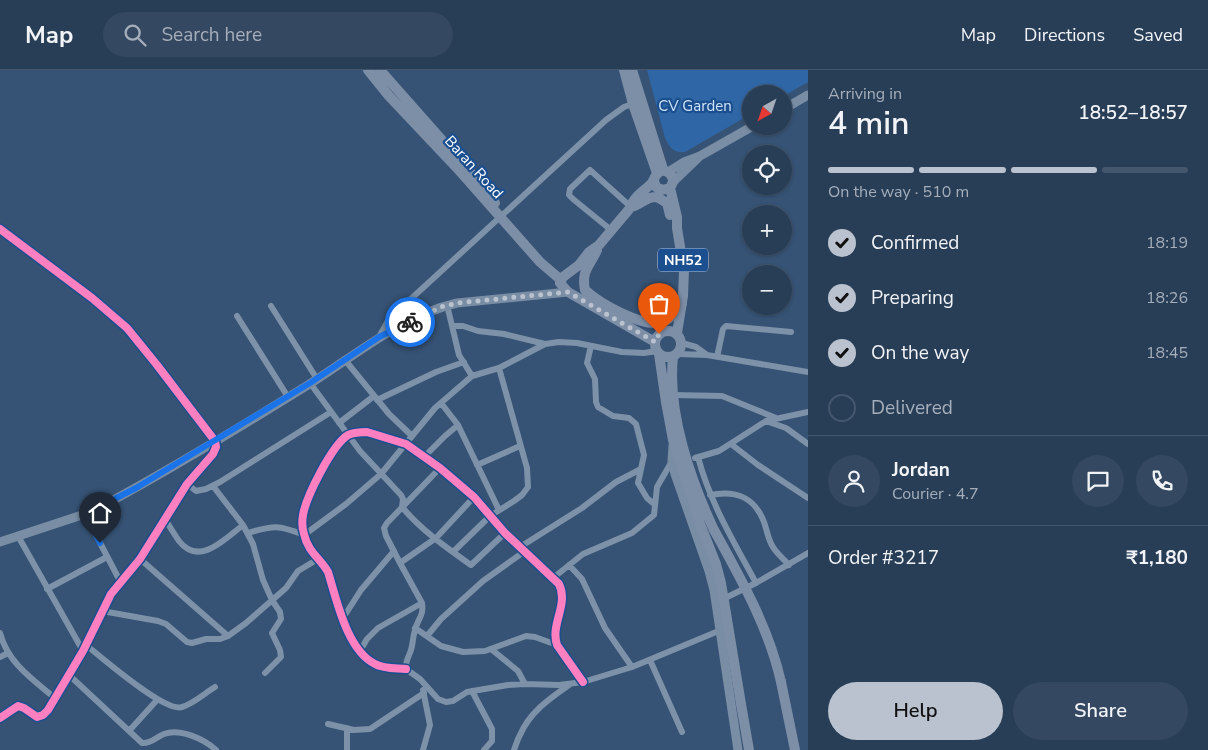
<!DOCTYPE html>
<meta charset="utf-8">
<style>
body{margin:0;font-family:"Nunito Sans",sans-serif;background:#344961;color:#f1f3f6;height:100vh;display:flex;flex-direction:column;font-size:19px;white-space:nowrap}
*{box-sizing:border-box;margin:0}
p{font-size:16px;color:#a5aeba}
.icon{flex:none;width:28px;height:28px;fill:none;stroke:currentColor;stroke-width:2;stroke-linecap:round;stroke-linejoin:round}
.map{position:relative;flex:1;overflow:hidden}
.side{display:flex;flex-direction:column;background:#283e57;width:400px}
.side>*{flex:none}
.needle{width:32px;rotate:220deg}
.buttons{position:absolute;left:742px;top:15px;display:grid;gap:10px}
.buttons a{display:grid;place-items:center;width:50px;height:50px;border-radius:50%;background:#283e57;box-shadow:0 1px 4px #0004,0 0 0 1px #44576d;font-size:25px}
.pin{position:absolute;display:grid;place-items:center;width:42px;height:42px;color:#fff;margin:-51px -21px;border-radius:50% 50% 50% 0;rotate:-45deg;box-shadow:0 0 5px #0007}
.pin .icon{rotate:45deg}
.courier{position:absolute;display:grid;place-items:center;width:50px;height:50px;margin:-25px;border:4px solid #1a73e8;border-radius:50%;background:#fff;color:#222;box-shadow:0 1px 6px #0007}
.overview em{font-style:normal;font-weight:600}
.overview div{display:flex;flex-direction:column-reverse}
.overview{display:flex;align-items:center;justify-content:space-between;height:85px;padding:0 20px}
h1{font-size:32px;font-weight:600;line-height:38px}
.bar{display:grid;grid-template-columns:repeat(4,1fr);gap:8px 5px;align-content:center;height:60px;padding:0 20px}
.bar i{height:6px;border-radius:4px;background:#44576d}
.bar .selected{background:#b9c2ce}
.bar p{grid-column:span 4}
.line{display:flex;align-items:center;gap:12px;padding:0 20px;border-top:1px solid #44576d}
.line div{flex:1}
.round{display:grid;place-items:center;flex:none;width:52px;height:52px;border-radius:26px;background:#344961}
ol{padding:0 20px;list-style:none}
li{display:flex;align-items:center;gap:15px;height:55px}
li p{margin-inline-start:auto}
li .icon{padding:5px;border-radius:50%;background:#b9c2ce;color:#111;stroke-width:4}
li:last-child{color:#a5aeba}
li i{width:28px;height:28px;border:2px solid #44576d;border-radius:50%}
.button{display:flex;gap:10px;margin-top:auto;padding:10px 20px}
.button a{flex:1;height:58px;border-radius:30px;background:#b9c2ce;color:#111;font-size:20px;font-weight:600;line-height:58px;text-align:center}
.button a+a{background:#344961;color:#f1f3f6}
header{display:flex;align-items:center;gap:30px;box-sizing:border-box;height:70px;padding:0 25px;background:#283e57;border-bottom:1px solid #44576d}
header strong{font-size:24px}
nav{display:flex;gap:28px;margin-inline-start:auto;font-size:18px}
.search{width:350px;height:45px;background:#344961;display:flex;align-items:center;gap:12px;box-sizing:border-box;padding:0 18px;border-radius:28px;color:#a5aeba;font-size:19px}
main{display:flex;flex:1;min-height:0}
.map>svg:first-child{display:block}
</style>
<header>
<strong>Map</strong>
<div class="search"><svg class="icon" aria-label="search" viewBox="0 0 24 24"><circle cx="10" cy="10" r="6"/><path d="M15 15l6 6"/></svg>Search here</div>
<nav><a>Map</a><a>Directions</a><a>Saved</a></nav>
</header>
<main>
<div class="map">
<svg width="808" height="680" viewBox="0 0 808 680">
<rect width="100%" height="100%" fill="#365274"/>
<path fill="#2f66a5" d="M647 0H808V12L784 26V24H751V44L685 82C673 83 670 78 665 68Z"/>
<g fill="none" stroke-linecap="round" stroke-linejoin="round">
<path stroke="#7d92a8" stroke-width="6" d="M0 159 92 228 127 258 157 295 215 371 216 377 213 384 187 414 140 489 111 524 83 581 48 640 43 645 37 647 24 638 18 636 0 648
M611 160 573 129 569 125 570 119 590 100 631 137
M447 235 459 285 472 306
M271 236 317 309
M237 246 288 327
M452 256H463L478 261 504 264 545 274
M379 267 389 249 606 50 624 37 635 33
M682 273 696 277 707 285
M591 276 587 293 595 309 596 332 598 337 613 346 629 348 636 354 644 385 638 413 647 428 654 434
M678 284 707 285 808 302
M717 287 723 259 726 256 791 262
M345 290 389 344 412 366
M310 313 360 381 401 425 403 429 402 437C421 460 447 478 471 495L505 463
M673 325 722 326 776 348
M377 330 436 302 464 292
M441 333 458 355 499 440
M766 351 786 358 808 374
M339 353 374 326
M731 374 758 395 808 428
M424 387 445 366 458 355
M698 387C710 433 734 472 756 513
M695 388 719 381 766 351 808 342
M477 395 520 376
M187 414 196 421 206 419 220 412 331 342
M213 416 243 455 253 474 263 510 272 530 280 542 281 549 272 563 280 580 281 587 265 603
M710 425C735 420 754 426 764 452 767 460 768 470 773 477 777 484 784 489 789 495
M474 427 436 468 400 493 422 533C424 546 418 548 415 560 413 566 413 573 411 580 409 586 405 592 406 599L420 609 438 629 446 632 453 631 467 622 508 615 525 614 559 615 583 612 632 597 721 560
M85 444 121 513
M164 448C169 455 174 464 179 471 199 497 225 469 243 455
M248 463C274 455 279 455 304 465L346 434 381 404 435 338 472 306 499 298 545 274 559 272 577 273 622 282 644 283 657 281
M18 466 83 581
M520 477 582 438 616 412 641 399
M453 482 490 446 514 431 522 425 528 417 527 398 499 298
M140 489 228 566
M400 493 386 466 384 458 387 453 440 398
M569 495 582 509 605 558 632 597
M553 508 583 484 632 463 654 445 657 417 672 391
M47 519 107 487
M721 530 756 513 808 483
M102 541 158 551 166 554 187 572 192 573 206 569H220L228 566 246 553 286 518 298 501 318 489
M343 548 361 520 394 481
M415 558 441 576 463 582 485 581 526 566 535 567 557 575
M0 563C8 593 32 609 55 628
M427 566 441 549 483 511 525 481
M86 575C101 587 165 643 182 637 193 634 205 623 215 617
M491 579 518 601 525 614
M360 581 367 569 378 558 422 533
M0 587 8 583
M650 590 682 662
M406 599C396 598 384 599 375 594 347 580 337 531 328 502 320 488 308 482 304 464 302 458 302 451 303 445 306 427 332 375 348 365 353 363 362 362 367 362L406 374 440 398 474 427 505 463 559 514C569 535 550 554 557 575L583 612
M69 605 142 673C151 674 156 667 164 664 180 658 204 669 216 680
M472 621 492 659V671L484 680
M328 654 354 660 370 659 424 623
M347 658V680
M129 661 157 630
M423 680 430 655 423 620
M514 680C516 675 517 670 520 665 530 642 549 629 569 615"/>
<path stroke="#798da4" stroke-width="9" d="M784 39 808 25
M668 102 684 92 700 86 753 56
M673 112 698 88
M673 375 672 391 675 404 709 501 714 520 738 680
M0 472 85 444 108 433C176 396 242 356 308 315 356 285 401 246 457 233L568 222"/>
<path stroke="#7d8ea7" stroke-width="10" d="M368 0 389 26 457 98 540 192 561 210
M380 0 479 112 495 133
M624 0 633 34 657 103
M632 0 663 99
M654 111 656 117 662 120 670 118 673 112C673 104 664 96 657 104 654 107 654 111 651 114 644 121 633 127 631 137L599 175 589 182 579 195 563 207 560 213 568 222 655 272
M670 118 677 147V158L684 201 683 226 677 263
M631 137C641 135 646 126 657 127L667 133 670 145
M597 180C590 196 581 200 585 220 599 233 642 258 662 252 670 250 676 241 682 234
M655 274a13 13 0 1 1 26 0a13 13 0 1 1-26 0Z
M659 284 666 332 673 370 699 451
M673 287C667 343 691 411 714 460
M781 612 795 680
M741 634 749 680"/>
<path stroke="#7d8ea7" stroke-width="10" d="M699 451 716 494 721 513 741 634
M714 460C741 509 769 558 781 612"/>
<g stroke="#1b4f8f" stroke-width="11">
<path id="cycleway" d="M0 159 92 228 127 258 157 295 215 371 216 377 213 384 187 414 140 489 111 524 83 581 48 640 43 645 37 647 24 638 18 636 0 648
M406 599C396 598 384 599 375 594 347 580 337 531 328 502 320 488 308 482 304 464 302 458 302 451 303 445 306 427 332 375 348 365 353 363 362 362 367 362L406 374 440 398 474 427 505 463 559 514C569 535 550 554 557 575L583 612"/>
</g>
<use href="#cycleway" stroke="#ff80c0" stroke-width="8"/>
</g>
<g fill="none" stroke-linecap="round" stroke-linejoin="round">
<path stroke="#b9c2ce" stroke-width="5" stroke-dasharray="0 9" d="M410 252 441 237 457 233 568 222 655 272 659 264"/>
<path stroke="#1a73e8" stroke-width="6" d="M100 473 85 444 136 418 310 313 379 267 410 252"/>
</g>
<g text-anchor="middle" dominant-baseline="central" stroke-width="4.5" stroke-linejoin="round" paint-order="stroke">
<rect fill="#1b4f8f" stroke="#bbcadd" stroke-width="1" x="658" y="178.5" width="50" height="23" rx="4"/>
<g font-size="14" font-weight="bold" fill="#fff">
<text x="683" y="190">NH52</text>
</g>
<g font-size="15" fill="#cfe3fa" stroke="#1b4f8f">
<text x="695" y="36">CV Garden</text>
</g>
<g font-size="15" fill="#fff" stroke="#1b4f8f">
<text transform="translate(474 97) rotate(48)">Baran Road</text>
</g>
</g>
</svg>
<div class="buttons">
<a><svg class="needle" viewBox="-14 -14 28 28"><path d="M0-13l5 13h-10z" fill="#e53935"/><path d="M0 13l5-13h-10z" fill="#a5aeba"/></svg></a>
<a><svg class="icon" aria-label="locate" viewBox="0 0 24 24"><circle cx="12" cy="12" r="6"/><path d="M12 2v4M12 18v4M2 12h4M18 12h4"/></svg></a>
<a>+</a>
<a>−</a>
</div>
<div class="pin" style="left:659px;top:264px;background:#ea580c"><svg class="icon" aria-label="bag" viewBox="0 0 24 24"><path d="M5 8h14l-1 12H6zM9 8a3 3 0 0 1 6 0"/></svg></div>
<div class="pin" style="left:100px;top:473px;background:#1f2937"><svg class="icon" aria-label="home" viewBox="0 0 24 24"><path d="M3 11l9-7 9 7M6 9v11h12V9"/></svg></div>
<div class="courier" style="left:410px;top:252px"><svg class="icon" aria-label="bike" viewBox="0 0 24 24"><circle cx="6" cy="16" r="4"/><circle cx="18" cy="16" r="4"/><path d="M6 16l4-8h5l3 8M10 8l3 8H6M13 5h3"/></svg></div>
</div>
<section class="side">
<div class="overview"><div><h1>4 min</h1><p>Arriving in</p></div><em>18:52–18:57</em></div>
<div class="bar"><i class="selected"></i><i class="selected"></i><i class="selected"></i><i></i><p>On the way · 510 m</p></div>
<ol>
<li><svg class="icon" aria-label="check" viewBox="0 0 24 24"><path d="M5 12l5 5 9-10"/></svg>Confirmed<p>18:19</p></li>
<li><svg class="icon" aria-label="check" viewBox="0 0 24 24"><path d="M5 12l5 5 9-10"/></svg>Preparing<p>18:26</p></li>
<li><svg class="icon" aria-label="check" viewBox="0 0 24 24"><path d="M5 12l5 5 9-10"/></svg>On the way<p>18:45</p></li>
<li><i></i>Delivered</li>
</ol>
<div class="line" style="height:90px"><a class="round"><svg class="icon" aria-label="person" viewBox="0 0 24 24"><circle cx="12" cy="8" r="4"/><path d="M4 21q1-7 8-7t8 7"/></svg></a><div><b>Jordan</b><p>Courier · 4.7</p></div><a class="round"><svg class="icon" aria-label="chat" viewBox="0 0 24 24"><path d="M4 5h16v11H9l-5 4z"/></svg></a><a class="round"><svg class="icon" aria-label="phone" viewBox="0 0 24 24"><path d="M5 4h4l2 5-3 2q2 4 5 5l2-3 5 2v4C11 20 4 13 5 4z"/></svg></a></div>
<div class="line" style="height:65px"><div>Order #3217</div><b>₹1,180</b></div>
<div class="button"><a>Help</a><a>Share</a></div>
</section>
</main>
